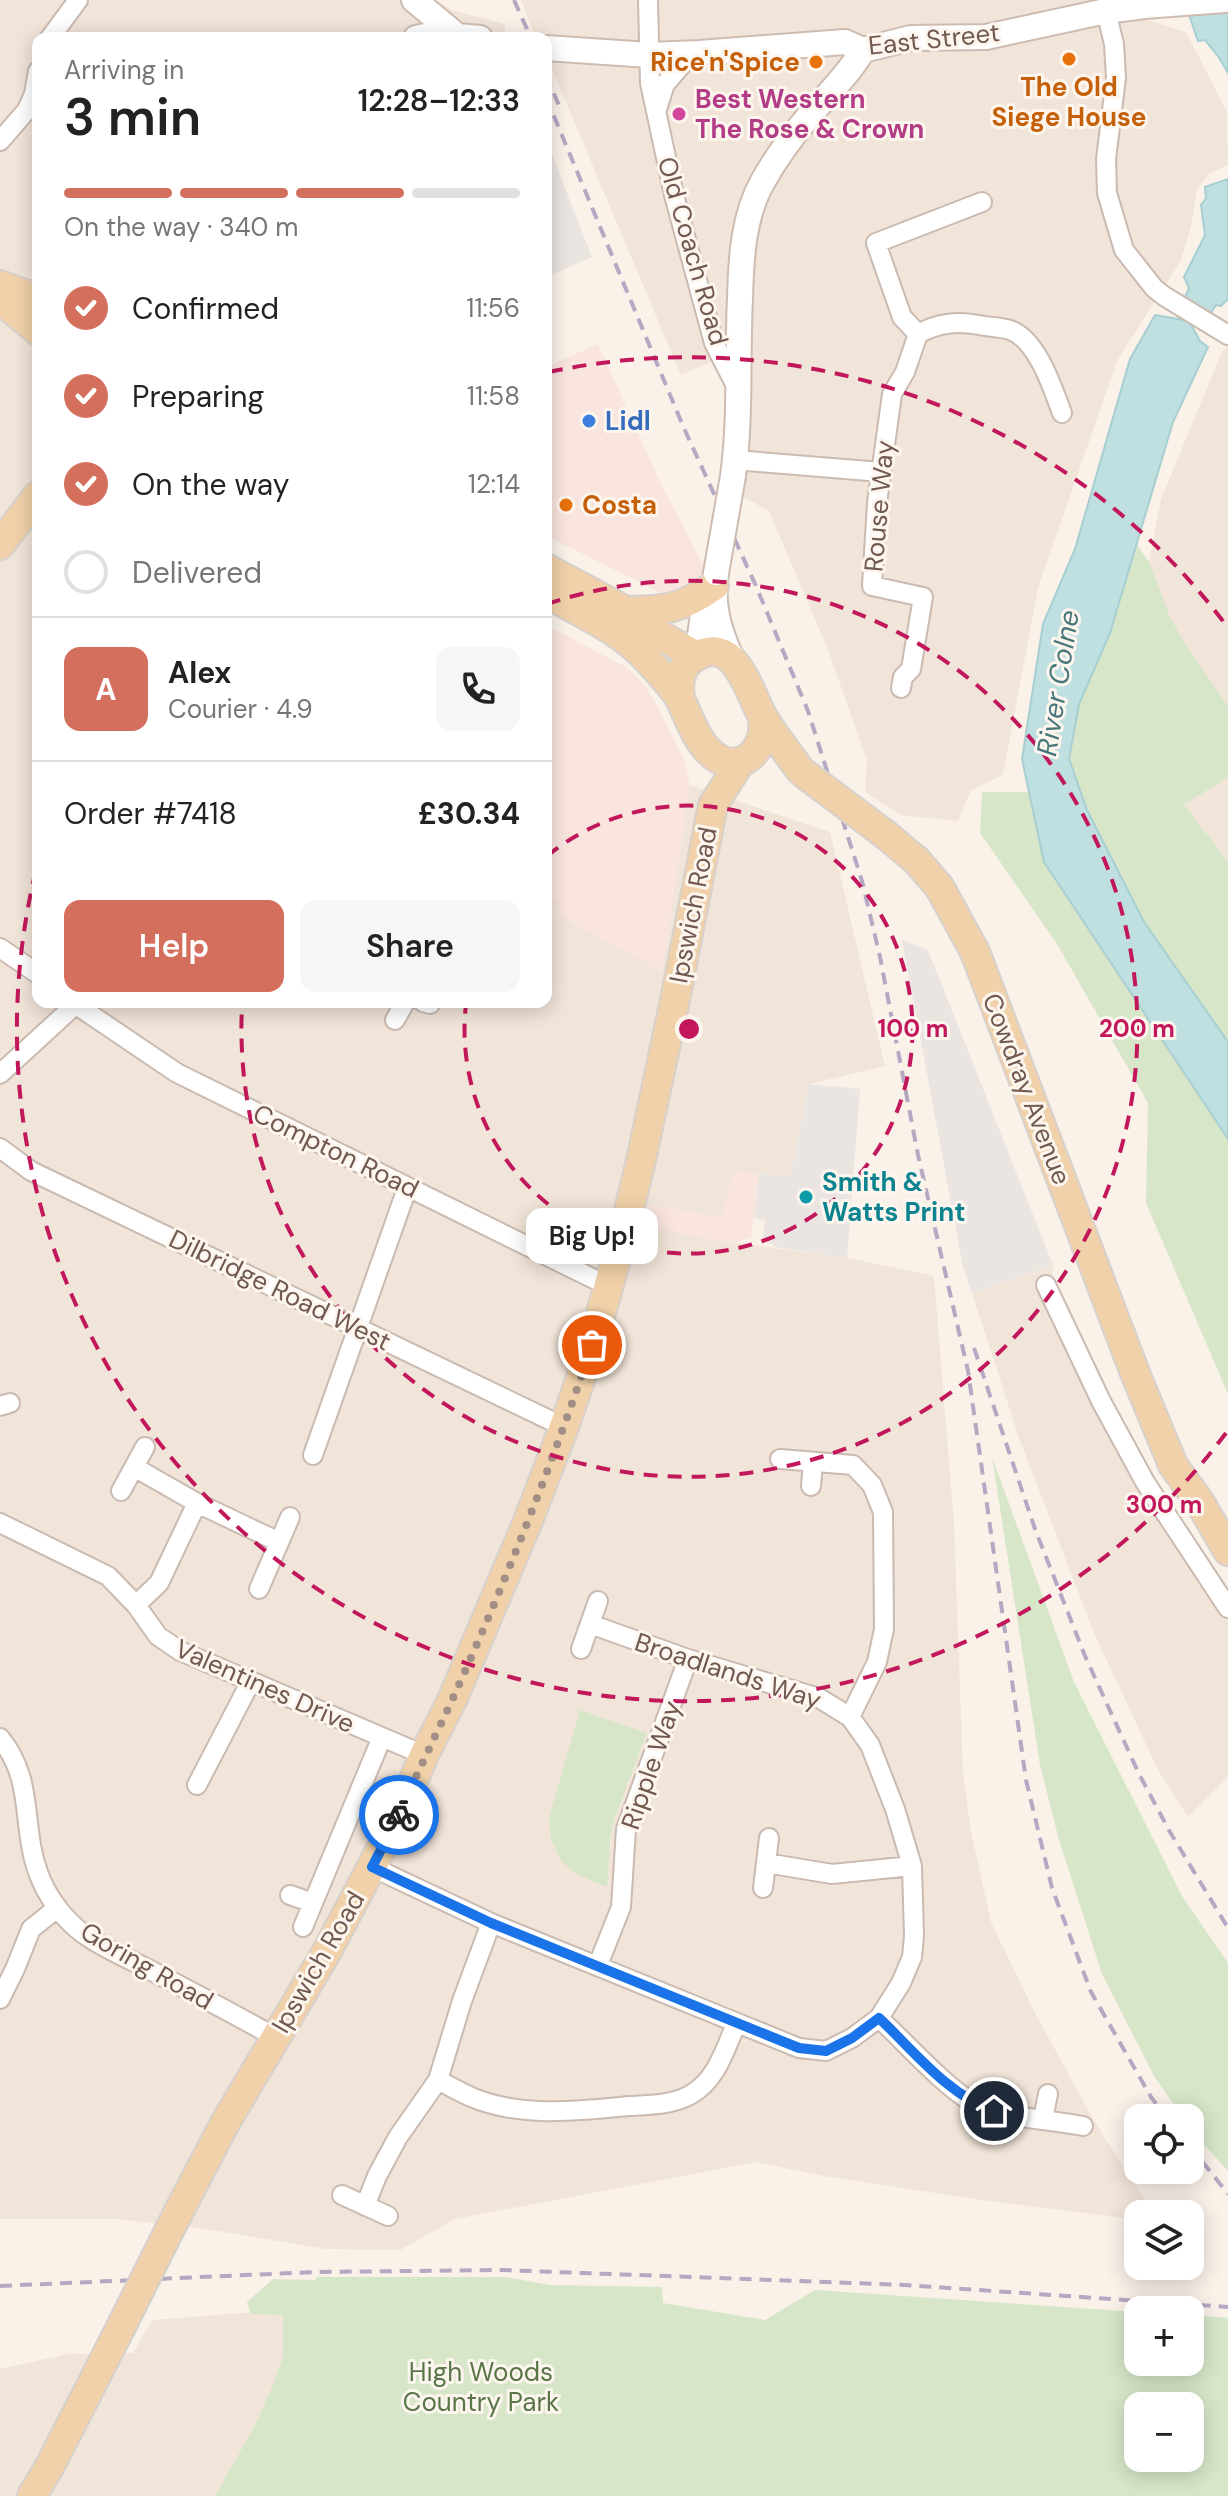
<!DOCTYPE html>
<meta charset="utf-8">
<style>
body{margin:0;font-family:"DM Sans",sans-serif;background:#f6f6f6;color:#222;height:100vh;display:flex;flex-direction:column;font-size:30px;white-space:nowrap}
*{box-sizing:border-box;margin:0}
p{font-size:26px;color:#767676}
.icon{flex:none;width:44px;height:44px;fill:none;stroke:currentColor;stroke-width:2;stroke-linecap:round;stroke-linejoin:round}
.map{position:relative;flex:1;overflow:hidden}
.sheet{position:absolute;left:32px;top:32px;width:520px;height:976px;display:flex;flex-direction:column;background:#fff;border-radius:16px;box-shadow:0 4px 20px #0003}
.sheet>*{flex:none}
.controls{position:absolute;left:1124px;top:2104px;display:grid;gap:16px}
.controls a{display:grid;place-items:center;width:80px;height:80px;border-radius:16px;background:#fff;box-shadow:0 4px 20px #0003;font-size:40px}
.pin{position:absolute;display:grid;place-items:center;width:68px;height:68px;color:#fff;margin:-34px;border:4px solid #fff;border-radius:50%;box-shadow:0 2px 8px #0007}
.courier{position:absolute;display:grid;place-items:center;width:80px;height:80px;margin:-40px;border:6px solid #1a73e8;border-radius:50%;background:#fff;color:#222;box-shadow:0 2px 10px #0007}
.bubble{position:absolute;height:56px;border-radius:16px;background:#fff;box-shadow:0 4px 20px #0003;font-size:26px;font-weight:600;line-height:56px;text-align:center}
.headline em{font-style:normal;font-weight:600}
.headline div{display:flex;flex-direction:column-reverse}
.headline{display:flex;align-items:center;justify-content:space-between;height:136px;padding:0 32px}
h1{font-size:52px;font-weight:600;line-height:60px}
.bar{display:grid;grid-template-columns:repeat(4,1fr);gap:12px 8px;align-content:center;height:96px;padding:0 32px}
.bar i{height:10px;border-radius:6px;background:#e0e0e0}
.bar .active{background:#d56f5d}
.bar p{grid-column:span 4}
.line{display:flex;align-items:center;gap:20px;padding:0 32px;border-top:2px solid #e0e0e0}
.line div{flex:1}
.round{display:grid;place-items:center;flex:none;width:84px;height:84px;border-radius:16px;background:#f6f6f6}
ol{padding:0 32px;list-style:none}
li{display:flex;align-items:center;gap:24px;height:88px}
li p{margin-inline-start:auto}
li .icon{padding:8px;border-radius:50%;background:#d56f5d;color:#fff;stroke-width:4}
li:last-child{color:#767676}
li i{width:44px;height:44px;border:4px solid #e0e0e0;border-radius:50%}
.cta{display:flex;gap:16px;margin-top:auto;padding:16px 32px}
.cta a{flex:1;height:92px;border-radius:16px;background:#d56f5d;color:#fff;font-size:32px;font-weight:600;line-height:92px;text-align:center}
.cta a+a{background:#f6f6f6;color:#222}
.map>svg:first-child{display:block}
</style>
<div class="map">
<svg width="1228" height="2496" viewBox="0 0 1228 2496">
<rect width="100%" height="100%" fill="#faf2e9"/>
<path fill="#f1e4d8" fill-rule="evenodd" d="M0 0H435L452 10 505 24 504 38H38V1002H546V895L561 903 558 914 662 971 690 785 830 832 885 1066 809 1084 790 1178 734 1172 721 1217 648 1205 645 1226 717 1240 848 1258 934 1276 954 1524 963 1773 971 1832 991 1922 1034 2011 1093 2119 1145 2200 1134 2219 981 2200 824 2176 756 2162 455 2219 400 2250 326 2249 206 2229 117 2219H0ZM647 1733 614 1820 610 1839 561 1861 551 1839 549 1818Z
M521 0H1135L1137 17 1186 32 1227 112 1228 165 1210 173 1197 189 1191 227 1180 262 1117 361 1038 588 1003 775 971 790 958 821 901 815 865 792 867 760 828 650 769 511 744 497 743 408 713 361 681 375 546 55V38H536Z
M1228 344V706L1186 646 1171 619 1149 562 1161 499 1221 354Z
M1228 777V861L1184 805Z
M1053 1265 1050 1313 1097 1416 1133 1480 1180 1553 1228 1621V1777L1188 1817 1158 1770 1094 1633 1019 1438 972 1293Z
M294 2309 283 2357 273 2386 255 2425 215 2496H0V2369L68 2354 133 2353 152 2320Z"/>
<path fill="#f9e4de" d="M598 344 659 480 703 565 701 577 694 587 682 594H664L546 536V367Z
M546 625 626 667 644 684 655 702 684 760 690 785 662 972 557 914 561 903 546 895Z
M734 1172 759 1173 751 1237 737 1242 717 1240 645 1227 648 1205 721 1217Z"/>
<path fill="#ebe5e2" d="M546 139 592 257 554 274 546 283Z
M902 940 928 950 1053 1265 972 1293 963 1267Z
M809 1084 860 1089 847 1258 775 1247 763 1238 765 1220 754 1218 759 1173 790 1177Z"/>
<path fill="#d7e6c9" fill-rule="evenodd" d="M1137 545 1149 562 1171 619 1186 645 1228 706V777L1184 805 1228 861V1042L1144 922 1087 810 1069 759 1079 704 1110 633Z
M982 792H1029L1044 862 1228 1139V1394L1146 1203 1148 1103 1057 944 980 833Z
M992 1457 1074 1682 1182 1896 1228 1963V2171L1190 2129V2118H1183L1154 2076 1102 1974 1059 1840 1040 1765Z
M580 1710 647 1733 614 1820 610 1839 607 1887 576 1874 561 1861 551 1839 549 1818Z
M317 2277H505L551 2285 662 2287 663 2303 765 2320 815 2290 1138 2312V2362H1190V2315L1228 2318V2496H215L255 2425 273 2385 283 2357V2315L251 2314 247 2302 273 2279 315 2280ZM1138 2406H1190V2458H1138Z"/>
<path fill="#bfdfe1" stroke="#a7cfd2" stroke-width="2" d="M1184 0H1228V73L1218 56 1205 40 1198 41Z
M1228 179V299L1221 306 1216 305 1208 317 1183 302 1189 288 1184 277 1205 235 1201 205 1206 198 1205 187Z
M1155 315 1189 321 1200 341 1208 347 1173 422 1110 633 1079 704 1069 759 1087 810 1144 922 1228 1042V1139L1044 862 1022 759 1043 624 1075 549 1130 359Z"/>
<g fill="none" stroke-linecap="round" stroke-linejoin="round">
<g stroke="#cbbab0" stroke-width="22">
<path id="street" d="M648 0 650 83 674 195 714 343 737 388
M1106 11 1114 44 1116 78 1106 159 1107 193 1124 250 1154 288 1164 296 1228 335
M50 38 78 0
M657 109 665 84 691 54
M0 141 27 110 34 94 38 71
M918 334 902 317 876 243 982 202
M735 460 881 472
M901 688 903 677 911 669 923 597 872 586 877 503 892 394 905 372 918 334C938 323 956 321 979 325 989 327 1000 327 1010 330 1037 339 1053 389 1062 413
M0 948 38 974
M72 1002 177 1073 608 1286
M423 1002 430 1004
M395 1020 405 1002
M0 1074 75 1005
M0 1148 31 1171 564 1427
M1046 1285 1101 1401 1145 1482 1228 1608
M0 1406 10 1403
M313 1455 405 1194
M780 1459 853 1465 872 1485 883 1512 884 1629 877 1662 850 1717
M134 1467 197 1503 279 1542
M811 1486 813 1462
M121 1491 145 1447
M0 1523 108 1576 136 1605 158 1636 180 1651 424 1755
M259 1589 290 1517
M136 1605 159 1583 197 1503
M581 1649 598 1601
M0 1738C35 1780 21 1826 38 1872 46 1896 65 1921 85 1935 105 1949 129 1959 150 1970 192 1992 234 2014 275 2037
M197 1785 251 1681
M766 1863 832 1874 912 1866
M372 1867 491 1923 799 2048 826 2051 852 2038 879 2018 901 1983 912 1957 914 1936 912 1866 895 1809 870 1745 850 1717 819 1698 688 1659 590 1624
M763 1888 769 1838
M290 1895 313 1903
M303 1927 382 1737
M598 1965 621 1907 626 1829 688 1659
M0 1999 15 1969 31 1929 57 1908
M879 2018C904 2041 950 2093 978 2105 1007 2118 1052 2120 1083 2126
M438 2080C449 2086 460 2092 471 2097 521 2118 577 2111 630 2106 649 2105 672 2105 690 2095 716 2081 725 2050 736 2024
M1043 2119 1048 2094
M342 2195 388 2216
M365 2206 377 2176 398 2137 438 2080 462 2001 491 1923"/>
</g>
<g stroke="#cfbcb1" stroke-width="28">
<path id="secondary" d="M414 0 455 34
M416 38 435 34 480 38
M546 48 649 55 699 53 845 42 863 50 911 38 986 37 1106 11 1144 6 1224 0
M733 476C741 418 737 358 740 299 741 259 743 216 763 181 776 158 792 136 809 116 828 94 848 75 863 50
M716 573C711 604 719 631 732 659
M697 656 703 615 712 595"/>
</g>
<g stroke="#d7d1ce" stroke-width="32">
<path id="primary" d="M0 285 25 294 38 303
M1 286 7 305 38 331
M0 545 38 495
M546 568 626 611 645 627 697 656
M546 593C577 611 614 627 640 652 649 661 675 689 680 699 690 719 699 750 721 760 749 772 767 742 763 718
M626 611C666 610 680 610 714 586
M680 698C678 683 679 668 692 659 735 629 749 694 764 719 775 737 788 753 800 770L806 775
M886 835 917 861 940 888 975 952 1135 1373 1173 1465 1199 1501 1228 1551
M179 2211 225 2123 326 1953 398 1817 424 1755 453 1698 528 1521 564 1427 592 1345 624 1231 640 1165 675 1000 713 805 741 761
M32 2496 52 2462 120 2329"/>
</g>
<use href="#street" stroke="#fff" stroke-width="18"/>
<use href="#secondary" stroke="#fff" stroke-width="24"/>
<use href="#primary" stroke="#f0d1a9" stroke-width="28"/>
<path stroke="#b4a8c3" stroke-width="4" stroke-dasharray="12 8" stroke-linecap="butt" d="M514 0 531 38
M546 75 560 108
M546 97 683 426 756 586 808 711 862 881 880 957 918 1155 968 1371 1026 1780 1052 1888 1091 1992 1151 2097 1167 2118
M974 1348 1035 1529 1085 1656 1139 1774 1170 1832 1228 1928
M1190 2146 1228 2194
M0 2286 315 2272 502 2270 905 2285 1228 2307"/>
<g stroke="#cfbcb1" stroke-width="28" stroke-linecap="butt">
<path id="secondary-bridge" d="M716 573 733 476"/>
</g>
<g stroke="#d7d1ce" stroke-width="32" stroke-linecap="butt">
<path id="primary-bridge" d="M806 775 886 835
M120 2329 179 2211"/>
</g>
<use href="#secondary-bridge" stroke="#fff" stroke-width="24"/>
<use href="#primary-bridge" stroke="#f0d1a9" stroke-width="28"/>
</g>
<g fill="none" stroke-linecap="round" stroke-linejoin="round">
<path stroke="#a18f86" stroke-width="8" stroke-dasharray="0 14.4" d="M399 1815C416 1775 435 1737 453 1698 505 1583 552 1465 592 1345"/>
<path stroke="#1a73e8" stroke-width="10" d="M399 1815 372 1867 491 1923 799 2048 826 2051 852 2038 879 2018C913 2050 949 2096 994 2111"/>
</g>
<g fill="none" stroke="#c2185b" stroke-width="4" stroke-dasharray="14 10">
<path d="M547 856A224 224 0 1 1 466 1004"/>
<path d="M547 604A448 448 0 1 1 242 1006"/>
<path d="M1226 1433A672 672 0 0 1 37 866M549 372A672 672 0 0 1 1226 625"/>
</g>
<g fill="#e8710a" stroke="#fdf6ef" stroke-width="3">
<circle cx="1069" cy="59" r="8"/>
<circle cx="816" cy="62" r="8"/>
<circle cx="566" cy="505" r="8"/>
</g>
<circle fill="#d1479c" stroke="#fdf6ef" stroke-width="3" cx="679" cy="114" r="8"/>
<circle fill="#3f7fe0" stroke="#fdf6ef" stroke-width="3" cx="589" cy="421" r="8"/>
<circle fill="#0f9aa8" stroke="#fdf6ef" stroke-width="3" cx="806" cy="1197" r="8"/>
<g text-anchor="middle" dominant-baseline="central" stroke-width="6" stroke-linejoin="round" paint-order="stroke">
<g font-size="26" fill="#715950" stroke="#fdf6ef">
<text transform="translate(934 39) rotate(-6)">East Street</text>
<text transform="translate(693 251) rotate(74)">Old Coach Road</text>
<text transform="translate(879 506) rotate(-85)">Rouse Way</text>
<text transform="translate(693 905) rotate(-79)">Ipswich Road</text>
<text transform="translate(1027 1089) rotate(69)">Cowdray Avenue</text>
<text transform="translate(336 1151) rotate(26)">Compton Road</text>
<text transform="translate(280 1290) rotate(26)">Dilbridge Road West</text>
<text transform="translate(728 1671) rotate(18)">Broadlands Way</text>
<text transform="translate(265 1686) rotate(24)">Valentines Drive</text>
<text transform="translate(651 1765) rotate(-71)">Ripple Way</text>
<text transform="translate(318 1962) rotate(-60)">Ipswich Road</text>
<text transform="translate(147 1966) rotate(30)">Goring Road</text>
</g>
<g font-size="26" font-weight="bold" fill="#c56008" stroke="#fdf6ef" text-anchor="end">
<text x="800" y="62">Rice'n'Spice</text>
<text x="1069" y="87" text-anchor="middle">The Old<tspan x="1069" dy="30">Siege House</tspan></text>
<text x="582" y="505" text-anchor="start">Costa</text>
</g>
<g font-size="26" font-weight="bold" fill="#b23c85" stroke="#fdf6ef" text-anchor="start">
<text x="695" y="99">Best Western<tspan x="695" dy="30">The Rose &amp; Crown</tspan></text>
</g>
<g font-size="26" font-weight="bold" fill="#366cbe" stroke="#fdf6ef" text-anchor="start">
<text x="605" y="421">Lidl</text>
</g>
<g font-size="26" font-weight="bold" fill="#0d838f" stroke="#fdf6ef" text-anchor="start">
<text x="822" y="1182">Smith &amp;<tspan x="822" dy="30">Watts Print</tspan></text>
</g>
<g font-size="26" fill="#5a7649" stroke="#fdf6ef">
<text x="481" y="2372">High Woods<tspan x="481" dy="30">Country Park</tspan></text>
</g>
<g font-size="28" font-style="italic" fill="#48777b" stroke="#fdf6ef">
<text transform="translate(1058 683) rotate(-81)">River Colne</text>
</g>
</g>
<circle cx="689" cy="1029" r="12" fill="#c2185b" stroke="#fdf6ef" stroke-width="4"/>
<g font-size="24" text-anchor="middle" font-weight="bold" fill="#c2185b" stroke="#fdf6ef" stroke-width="6" stroke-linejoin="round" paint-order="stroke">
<text x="913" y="1037">100 m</text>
<text x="1137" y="1037">200 m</text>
<text x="1164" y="1513">300 m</text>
</g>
</svg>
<div class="controls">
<a><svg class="icon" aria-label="locate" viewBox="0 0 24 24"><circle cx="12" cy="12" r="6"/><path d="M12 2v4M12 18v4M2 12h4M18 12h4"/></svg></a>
<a><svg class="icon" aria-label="layers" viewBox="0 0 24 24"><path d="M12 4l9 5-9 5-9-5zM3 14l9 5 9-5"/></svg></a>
<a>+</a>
<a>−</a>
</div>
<div class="pin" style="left:592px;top:1345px;background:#ea580c"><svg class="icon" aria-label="bag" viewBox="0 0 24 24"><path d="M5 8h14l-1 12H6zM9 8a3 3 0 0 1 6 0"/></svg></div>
<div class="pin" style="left:994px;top:2111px;background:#1f2937"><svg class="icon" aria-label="home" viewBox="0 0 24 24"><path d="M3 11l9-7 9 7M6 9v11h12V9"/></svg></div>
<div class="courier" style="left:399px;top:1815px"><svg class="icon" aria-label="bike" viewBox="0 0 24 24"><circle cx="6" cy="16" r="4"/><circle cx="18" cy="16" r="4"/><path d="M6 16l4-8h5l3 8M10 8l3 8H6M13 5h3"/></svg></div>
<div class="bubble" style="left:526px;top:1208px;width:132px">Big Up!</div>
<section class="sheet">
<div class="headline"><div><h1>3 min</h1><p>Arriving in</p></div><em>12:28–12:33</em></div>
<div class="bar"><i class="active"></i><i class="active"></i><i class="active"></i><i></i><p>On the way · 340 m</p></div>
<ol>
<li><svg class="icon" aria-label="check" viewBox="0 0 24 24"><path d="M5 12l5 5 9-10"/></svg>Confirmed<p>11:56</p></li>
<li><svg class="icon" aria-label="check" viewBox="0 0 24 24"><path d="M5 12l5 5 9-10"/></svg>Preparing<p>11:58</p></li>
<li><svg class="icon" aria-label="check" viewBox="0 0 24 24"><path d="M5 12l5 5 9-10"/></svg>On the way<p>12:14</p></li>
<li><i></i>Delivered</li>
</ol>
<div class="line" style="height:144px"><b class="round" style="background:#d56f5d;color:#fff">A</b><div><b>Alex</b><p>Courier · 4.9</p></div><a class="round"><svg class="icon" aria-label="phone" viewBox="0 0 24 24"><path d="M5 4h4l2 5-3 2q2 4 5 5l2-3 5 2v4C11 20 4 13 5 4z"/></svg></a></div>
<div class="line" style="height:104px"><div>Order #7418</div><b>£30.34</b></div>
<div class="cta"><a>Help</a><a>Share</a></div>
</section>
</div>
